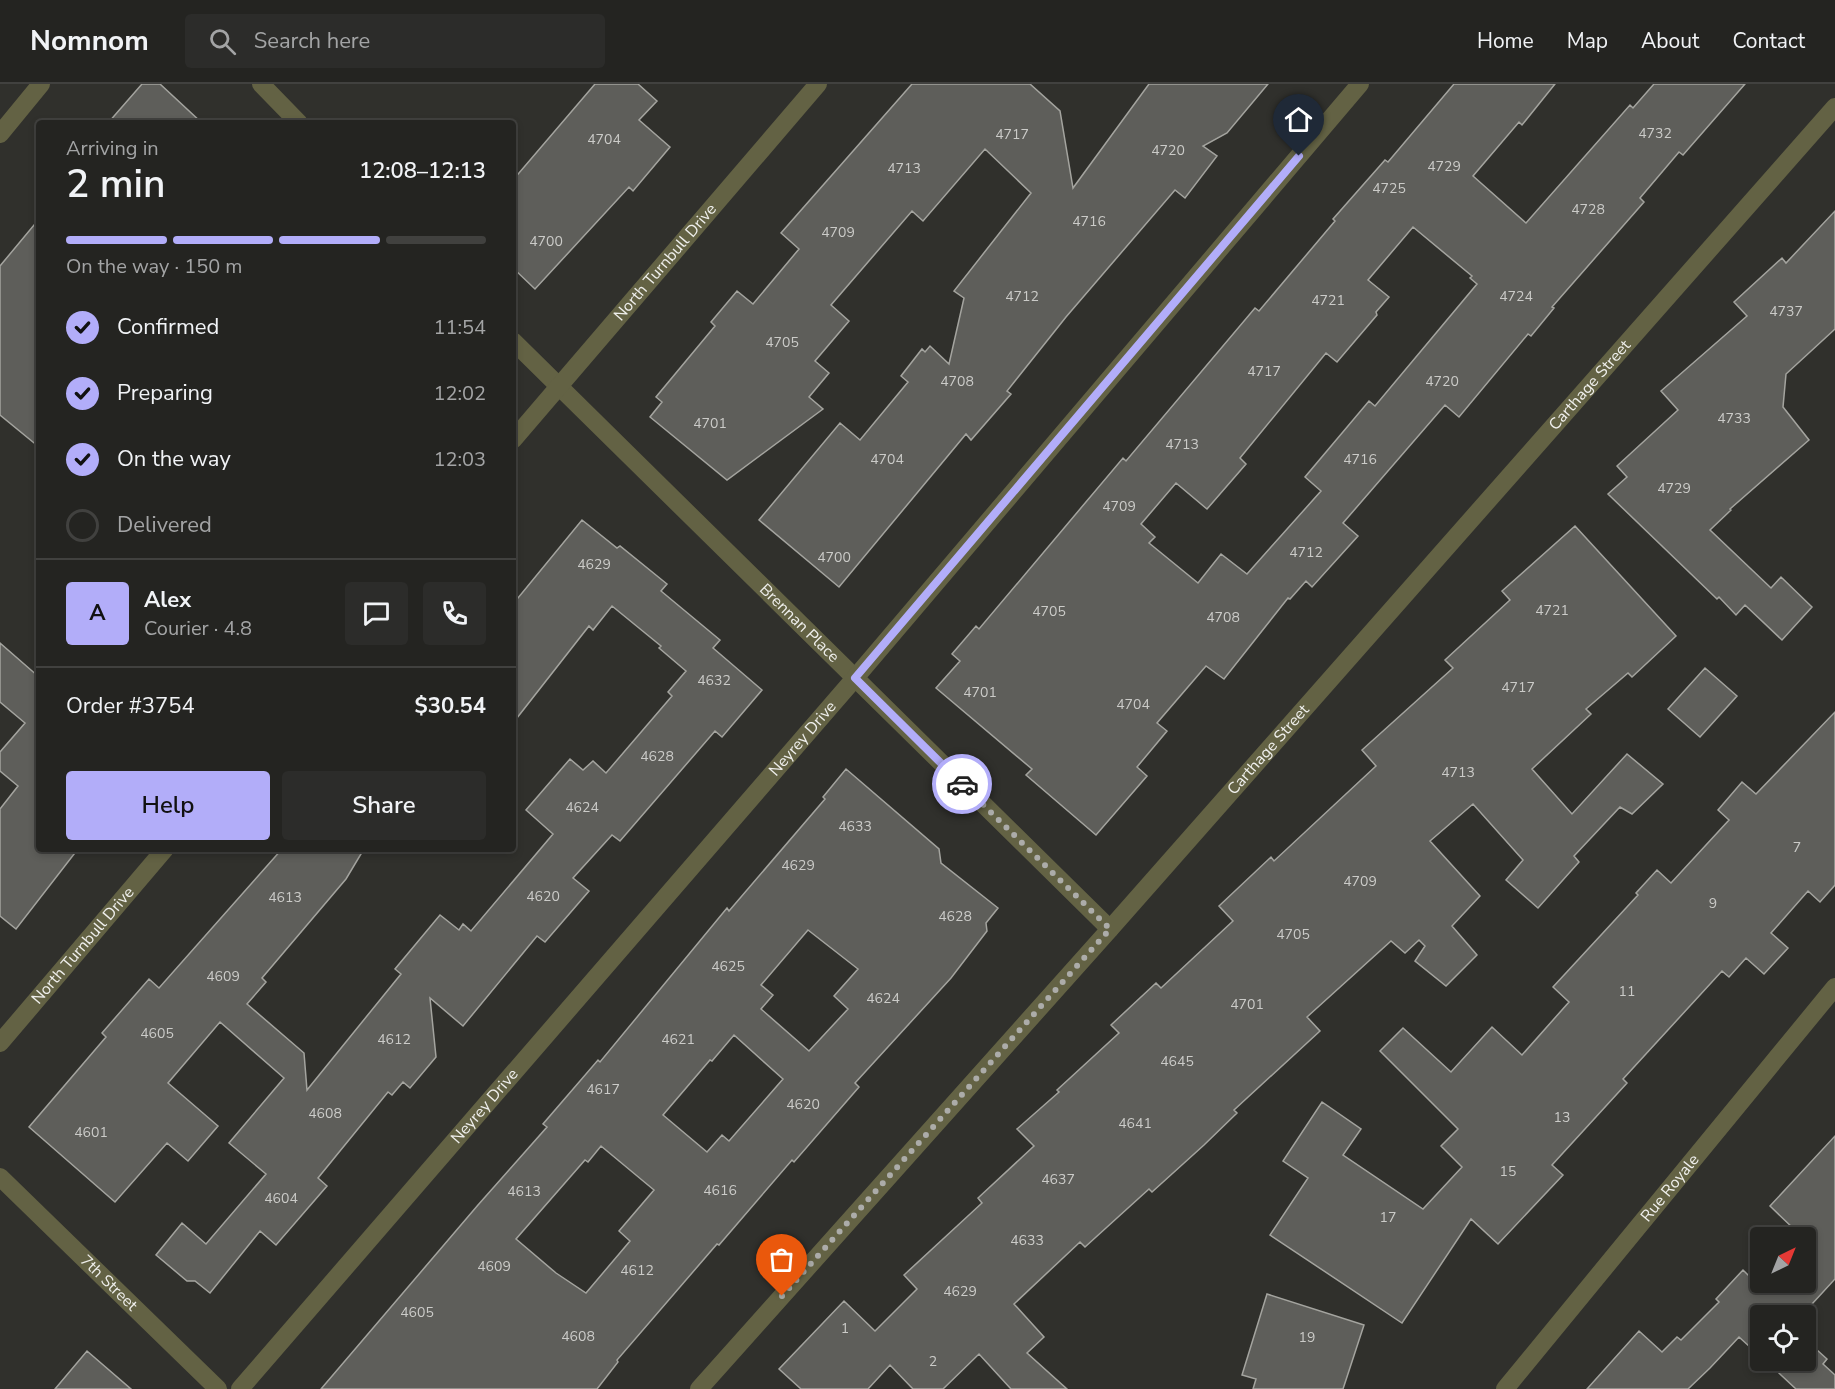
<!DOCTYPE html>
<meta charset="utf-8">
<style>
body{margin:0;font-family:"Nunito Sans",sans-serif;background:#2c2c2a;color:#f1f3f6;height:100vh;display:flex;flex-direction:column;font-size:22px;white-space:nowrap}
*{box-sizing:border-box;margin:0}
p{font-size:20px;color:#a3a4a5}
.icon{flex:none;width:33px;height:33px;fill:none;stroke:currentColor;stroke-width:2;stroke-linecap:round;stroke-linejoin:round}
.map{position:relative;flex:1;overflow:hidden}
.details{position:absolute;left:36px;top:36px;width:480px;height:732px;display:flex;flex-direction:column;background:#242421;border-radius:6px;box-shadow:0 3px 9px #0003,0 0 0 2px #41413f}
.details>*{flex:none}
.needle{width:39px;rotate:43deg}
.buttons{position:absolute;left:1750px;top:1143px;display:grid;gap:12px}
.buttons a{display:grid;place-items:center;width:66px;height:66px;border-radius:6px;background:#242421;box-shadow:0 3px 9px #0003,0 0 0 2px #41413f;font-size:30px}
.pin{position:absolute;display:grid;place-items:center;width:51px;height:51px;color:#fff;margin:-62px -26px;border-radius:50% 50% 50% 0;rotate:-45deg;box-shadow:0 0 6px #0007}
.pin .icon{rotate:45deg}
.courier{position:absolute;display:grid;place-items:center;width:60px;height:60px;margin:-30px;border:4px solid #b2adf9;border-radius:50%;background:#fff;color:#222;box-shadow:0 2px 8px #0007}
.headline em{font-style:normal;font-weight:600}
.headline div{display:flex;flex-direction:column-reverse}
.headline{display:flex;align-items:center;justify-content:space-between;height:102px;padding:0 30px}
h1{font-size:39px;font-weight:600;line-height:45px}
.bar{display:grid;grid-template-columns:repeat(4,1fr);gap:9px 6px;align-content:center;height:72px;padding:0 30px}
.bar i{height:8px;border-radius:4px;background:#41413f}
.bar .active{background:#b2adf9}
.bar p{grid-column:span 4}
.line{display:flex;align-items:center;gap:15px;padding:0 30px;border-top:2px solid #41413f}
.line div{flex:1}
.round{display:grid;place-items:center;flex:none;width:63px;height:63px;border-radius:6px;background:#2c2c2a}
ol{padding:0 30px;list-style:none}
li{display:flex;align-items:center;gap:18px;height:66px}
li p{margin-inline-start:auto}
li .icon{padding:6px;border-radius:50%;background:#b2adf9;color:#111;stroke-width:4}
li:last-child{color:#a3a4a5}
li i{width:33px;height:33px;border:3px solid #41413f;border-radius:50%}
.primary-button{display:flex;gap:12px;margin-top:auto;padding:12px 30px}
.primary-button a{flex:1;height:69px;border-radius:6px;background:#b2adf9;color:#111;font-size:24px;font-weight:600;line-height:69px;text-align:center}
.primary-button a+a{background:#2c2c2a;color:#f1f3f6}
header{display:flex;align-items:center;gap:36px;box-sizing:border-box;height:84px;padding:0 30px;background:#242421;border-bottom:2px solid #41413f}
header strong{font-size:28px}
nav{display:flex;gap:33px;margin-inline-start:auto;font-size:21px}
.search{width:420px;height:54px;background:#2c2c2a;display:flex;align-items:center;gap:15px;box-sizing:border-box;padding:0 21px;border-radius:6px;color:#a3a4a5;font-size:22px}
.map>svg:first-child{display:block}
</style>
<header>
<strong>Nomnom</strong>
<div class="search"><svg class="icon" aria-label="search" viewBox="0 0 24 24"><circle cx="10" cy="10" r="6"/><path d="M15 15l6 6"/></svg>Search here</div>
<nav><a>Home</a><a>Map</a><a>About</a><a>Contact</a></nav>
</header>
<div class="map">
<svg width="1835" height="1305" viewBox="0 0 1835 1305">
<rect width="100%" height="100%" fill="#30302c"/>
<path fill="#5e5e5a" stroke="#a4a49f" stroke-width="1.5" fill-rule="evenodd" d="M142 0H160L202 39H108Z
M595 0H638L657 17 639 36 670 63 633 107 629 103 535 205 513 184V96Z
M912 0H1030L1060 27 1073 104 1149 0H1268L1227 49 1203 62 1217 72 1185 114 1175 106 1066 233 1007 307 1011 310 971 356 966 350 839 503 759 436 840 339 860 356 908 298 901 292 922 265 925 268 930 262 949 280 964 214 954 207 1031 109 985 65 923 137 912 127 831 221 849 237 815 277 829 289 809 313 823 325 727 396 650 333 662 318 656 313 715 242 711 238 737 207 753 220 799 165 781 149Z
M1454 0H1555L1522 41 1519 38 1473 92 1526 139 1630 21 1633 24 1654 0H1745L1683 71 1679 68 1640 114 1644 118 1552 223 1554 224 1531 252 1528 250 1459 333 1445 321 1343 439 1358 452 1312 503 1306 497 1290 515 1288 514 1224 595 1206 582 1157 639 1167 647 1137 683 1147 692 1096 751 1026 691 1032 685 936 604 960 577 952 570 976 542 979 545 1123 374 1126 377 1255 224 1259 227 1335 137 1333 135 1385 76 1388 78ZM1413 143 1472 192 1470 194 1477 200 1375 322 1369 317 1305 393 1321 407 1247 490 1221 470 1198 499 1149 459 1155 453 1141 440 1176 399 1207 425 1246 380 1240 374 1326 269 1337 278 1377 231 1376 228 1389 213 1368 196Z
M1835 127V245L1786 290 1783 323 1809 356 1730 425 1731 426 1710 446 1771 504 1781 493 1812 523 1782 556 1745 521 1736 531 1719 513 1717 515 1608 410 1627 393 1617 382 1678 326 1661 307 1747 232 1734 218 1782 174 1786 179Z
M39 135V363L0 331V182Z
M582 436 617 464 620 462 667 500 661 507 720 556 713 564 762 606 722 653 715 647 620 757 612 751 573 794 589 807 545 858 537 852 463 942 430 914 436 973 410 1004 403 998 392 1011 388 1008 318 1094 327 1102 276 1161 260 1147 210 1209 195 1197H187L156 1171 182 1139 206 1160 266 1090 229 1059 284 994 220 938 168 999 218 1042 188 1077 167 1059 115 1118 29 1043 106 953 102 949 149 895 159 904 282 765H364L346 795 262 894 266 898 247 920 304 969 307 1006 401 890 395 885 440 831 459 846 463 840 471 847 553 750 526 726 570 675 583 686 593 677 606 689 672 612 668 608 686 587 659 564 661 562 612 522 593 546 589 542 513 639V520Z
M1575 442 1676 552 1632 593 1628 589 1586 625 1591 630 1532 685 1572 730 1627 670 1663 700 1632 730 1620 723 1574 772 1579 778 1538 824 1506 796 1523 776 1473 720 1430 757 1480 812 1452 842 1477 871 1446 902 1415 877 1425 862 1419 856 1405 869 1391 857 1307 933 1320 947 1234 1026 1237 1029 1204 1061 1152 1108 1149 1105 1085 1163 1080 1158 1014 1220 1044 1253 1027 1269 1067 1305H1011L979 1270 943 1305H913L890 1281 868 1305H801L779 1285 844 1217 875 1247 917 1205 904 1191 982 1119 978 1114 1034 1062 1017 1045 1059 1008 1057 1006 1119 949 1111 941 1156 899 1161 904 1233 837 1219 822 1271 773 1274 777 1376 682 1362 666 1453 584 1445 576 1510 516 1502 507Z
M0 559 39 593V765H78L16 845 0 832V725L18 702 0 687V668L25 639 0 618Z
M1705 584 1737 612 1700 653 1668 625Z
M1835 628V801L1820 818 1808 807 1771 849 1788 864 1764 890 1746 874 1729 893 1722 887 1623 995 1627 999 1552 1081 1563 1091 1498 1160 1471 1135 1402 1239 1270 1151 1308 1094 1283 1077 1322 1018 1361 1045 1343 1071 1423 1125 1462 1083 1441 1062 1458 1045 1380 967 1403 944 1451 988 1492 943 1522 971 1569 918 1553 903 1638 811 1636 809 1657 786 1671 799 1729 736 1718 726 1742 698 1756 710Z
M846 685 939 765 941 779 998 824 986 839 987 847 951 894 855 999 859 1003 794 1078 792 1076 719 1161 717 1160 617 1276 618 1278 597 1305H321L478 1121 547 1043 543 1040 598 976 600 978 727 824 729 827 825 715 823 713ZM808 846 858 885 834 912 848 925 809 967 761 925 773 911 761 901ZM734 951 783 995 729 1057 722 1051 707 1068 663 1031 710 976 712 977ZM601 1062 654 1106 619 1147 630 1157 586 1209 556 1189 516 1155 585 1076 588 1078Z
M1835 1052V1195L1801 1232H1761V1273L1739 1253 1710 1284 1688 1305H1587L1639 1247 1662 1268 1677 1253 1681 1256 1719 1218 1716 1215 1743 1186 1749 1192 1761 1180V1198H1806V1154H1787L1795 1146 1770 1122Z
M1267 1210 1364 1241 1343 1305H1253L1256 1295 1242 1291Z
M1806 1256 1827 1275 1823 1280 1835 1291V1305H1796L1765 1276H1806Z
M87 1267 131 1305H55Z"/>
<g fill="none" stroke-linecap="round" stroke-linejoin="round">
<g stroke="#636244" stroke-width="18">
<path d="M261 0 299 39"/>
<path d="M0 50 41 0"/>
<path id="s1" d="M513 257 1110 845"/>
<path id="s2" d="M513 356 818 0"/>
<path id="s3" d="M0 959 165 765"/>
<path id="s4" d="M0 1093 218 1305"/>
<path id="s5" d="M240 1305 855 594 1360 0"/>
<path id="s6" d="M699 1305 1110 845 1835 23"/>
<path id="s7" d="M1505 1305 1835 903"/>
</g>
</g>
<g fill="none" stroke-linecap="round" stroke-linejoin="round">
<path stroke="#acaca9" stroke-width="6" stroke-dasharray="0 10.8" d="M782 1212 1110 845 962 700"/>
<path stroke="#b2adf9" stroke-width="8" d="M962 700 855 594 1299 72"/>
</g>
<g text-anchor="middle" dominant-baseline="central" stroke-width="6" stroke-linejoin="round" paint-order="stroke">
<g font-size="14" fill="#cbcbc8">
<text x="1655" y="49">4732</text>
<text x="1012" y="50">4717</text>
<text x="604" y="55">4704</text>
<text x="1168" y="66">4720</text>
<text x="1444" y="82">4729</text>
<text x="904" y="84">4713</text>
<text x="1389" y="104">4725</text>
<text x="1588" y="125">4728</text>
<text x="1089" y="137">4716</text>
<text x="838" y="148">4709</text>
<text x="546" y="157">4700</text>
<text x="1022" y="212">4712</text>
<text x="1516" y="212">4724</text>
<text x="1328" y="216">4721</text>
<text x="1786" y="227">4737</text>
<text x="782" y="258">4705</text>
<text x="1264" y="287">4717</text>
<text x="957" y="297">4708</text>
<text x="1442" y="297">4720</text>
<text x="1734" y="334">4733</text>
<text x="710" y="339">4701</text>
<text x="1182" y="360">4713</text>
<text x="887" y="375">4704</text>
<text x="1360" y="375">4716</text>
<text x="1674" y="404">4729</text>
<text x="1119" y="422">4709</text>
<text x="1306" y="468">4712</text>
<text x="834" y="473">4700</text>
<text x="594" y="480">4629</text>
<text x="1552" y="526">4721</text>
<text x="1049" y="527">4705</text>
<text x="1223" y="533">4708</text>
<text x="714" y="596">4632</text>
<text x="1518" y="603">4717</text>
<text x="980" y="608">4701</text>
<text x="1133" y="620">4704</text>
<text x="657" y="672">4628</text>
<text x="1458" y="688">4713</text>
<text x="582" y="723">4624</text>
<text x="855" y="742">4633</text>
<text x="1797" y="763">7</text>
<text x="798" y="781">4629</text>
<text x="1360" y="797">4709</text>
<text x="543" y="812">4620</text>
<text x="285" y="813">4613</text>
<text x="1713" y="819">9</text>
<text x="955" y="832">4628</text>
<text x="1293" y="850">4705</text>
<text x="728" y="882">4625</text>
<text x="223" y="892">4609</text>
<text x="1627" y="907">11</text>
<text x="883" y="914">4624</text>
<text x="1247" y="920">4701</text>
<text x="157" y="949">4605</text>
<text x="394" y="955">4612</text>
<text x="678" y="955">4621</text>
<text x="1177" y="977">4645</text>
<text x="603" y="1005">4617</text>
<text x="803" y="1020">4620</text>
<text x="325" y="1029">4608</text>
<text x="1562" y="1033">13</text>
<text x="1135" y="1039">4641</text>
<text x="91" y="1048">4601</text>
<text x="1508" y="1087">15</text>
<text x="1058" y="1095">4637</text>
<text x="720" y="1106">4616</text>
<text x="524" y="1107">4613</text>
<text x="281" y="1114">4604</text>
<text x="1388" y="1133">17</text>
<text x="1027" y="1156">4633</text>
<text x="494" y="1182">4609</text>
<text x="637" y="1186">4612</text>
<text x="960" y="1207">4629</text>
<text x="417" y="1228">4605</text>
<text x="845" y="1244">1</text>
<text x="578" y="1252">4608</text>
<text x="1307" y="1253">19</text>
<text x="933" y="1277">2</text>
</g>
<g font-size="16" fill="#efefec" stroke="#30302c">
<text stroke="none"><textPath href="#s2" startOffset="234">North Turnbull Drive</textPath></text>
<text stroke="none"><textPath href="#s6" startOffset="1342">Carthage Street</textPath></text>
<text stroke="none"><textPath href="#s1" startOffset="402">Brennan Place</textPath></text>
<text stroke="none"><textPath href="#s5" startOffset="860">Neyrey Drive</textPath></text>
<text stroke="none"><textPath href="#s6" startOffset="856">Carthage Street</textPath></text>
<text stroke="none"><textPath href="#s3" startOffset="128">North Turnbull Drive</textPath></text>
<text stroke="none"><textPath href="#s5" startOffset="374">Neyrey Drive</textPath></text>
<text stroke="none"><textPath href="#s7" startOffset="260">Rue Royale</textPath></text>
<text stroke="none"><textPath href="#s4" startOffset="152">7th Street</textPath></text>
</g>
</g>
</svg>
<div class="buttons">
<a><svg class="needle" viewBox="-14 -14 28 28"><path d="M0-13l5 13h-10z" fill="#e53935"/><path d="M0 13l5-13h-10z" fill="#a3a4a5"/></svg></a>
<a><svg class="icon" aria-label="locate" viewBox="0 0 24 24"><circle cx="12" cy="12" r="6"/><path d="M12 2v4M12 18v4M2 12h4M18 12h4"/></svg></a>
</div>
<div class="pin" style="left:782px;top:1212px;background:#ea580c"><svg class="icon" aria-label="bag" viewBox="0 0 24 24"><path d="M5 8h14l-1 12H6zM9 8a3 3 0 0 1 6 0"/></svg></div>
<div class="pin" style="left:1299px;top:72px;background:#1f2937"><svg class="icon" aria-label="home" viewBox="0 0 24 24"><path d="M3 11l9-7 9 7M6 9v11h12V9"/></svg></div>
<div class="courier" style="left:962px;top:700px"><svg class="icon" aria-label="car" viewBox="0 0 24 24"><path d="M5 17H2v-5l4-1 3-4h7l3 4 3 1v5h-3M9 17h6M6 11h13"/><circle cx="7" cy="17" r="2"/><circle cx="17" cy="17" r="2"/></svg></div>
<section class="details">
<div class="headline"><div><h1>2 min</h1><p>Arriving in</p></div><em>12:08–12:13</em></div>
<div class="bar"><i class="active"></i><i class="active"></i><i class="active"></i><i></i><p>On the way · 150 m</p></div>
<ol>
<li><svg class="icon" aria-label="check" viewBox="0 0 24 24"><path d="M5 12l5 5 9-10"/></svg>Confirmed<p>11:54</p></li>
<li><svg class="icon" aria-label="check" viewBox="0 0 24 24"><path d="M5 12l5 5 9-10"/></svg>Preparing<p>12:02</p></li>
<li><svg class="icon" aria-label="check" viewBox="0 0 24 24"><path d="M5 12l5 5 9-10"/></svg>On the way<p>12:03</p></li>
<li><i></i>Delivered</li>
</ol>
<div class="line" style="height:108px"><b class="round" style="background:#b2adf9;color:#111">A</b><div><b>Alex</b><p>Courier · 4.8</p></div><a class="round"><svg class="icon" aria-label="chat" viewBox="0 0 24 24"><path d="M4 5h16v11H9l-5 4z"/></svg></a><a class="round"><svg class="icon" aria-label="phone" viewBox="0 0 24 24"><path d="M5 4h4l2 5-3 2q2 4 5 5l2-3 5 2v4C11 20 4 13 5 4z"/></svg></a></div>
<div class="line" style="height:78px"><div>Order #3754</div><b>$30.54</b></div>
<div class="primary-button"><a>Help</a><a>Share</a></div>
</section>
</div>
